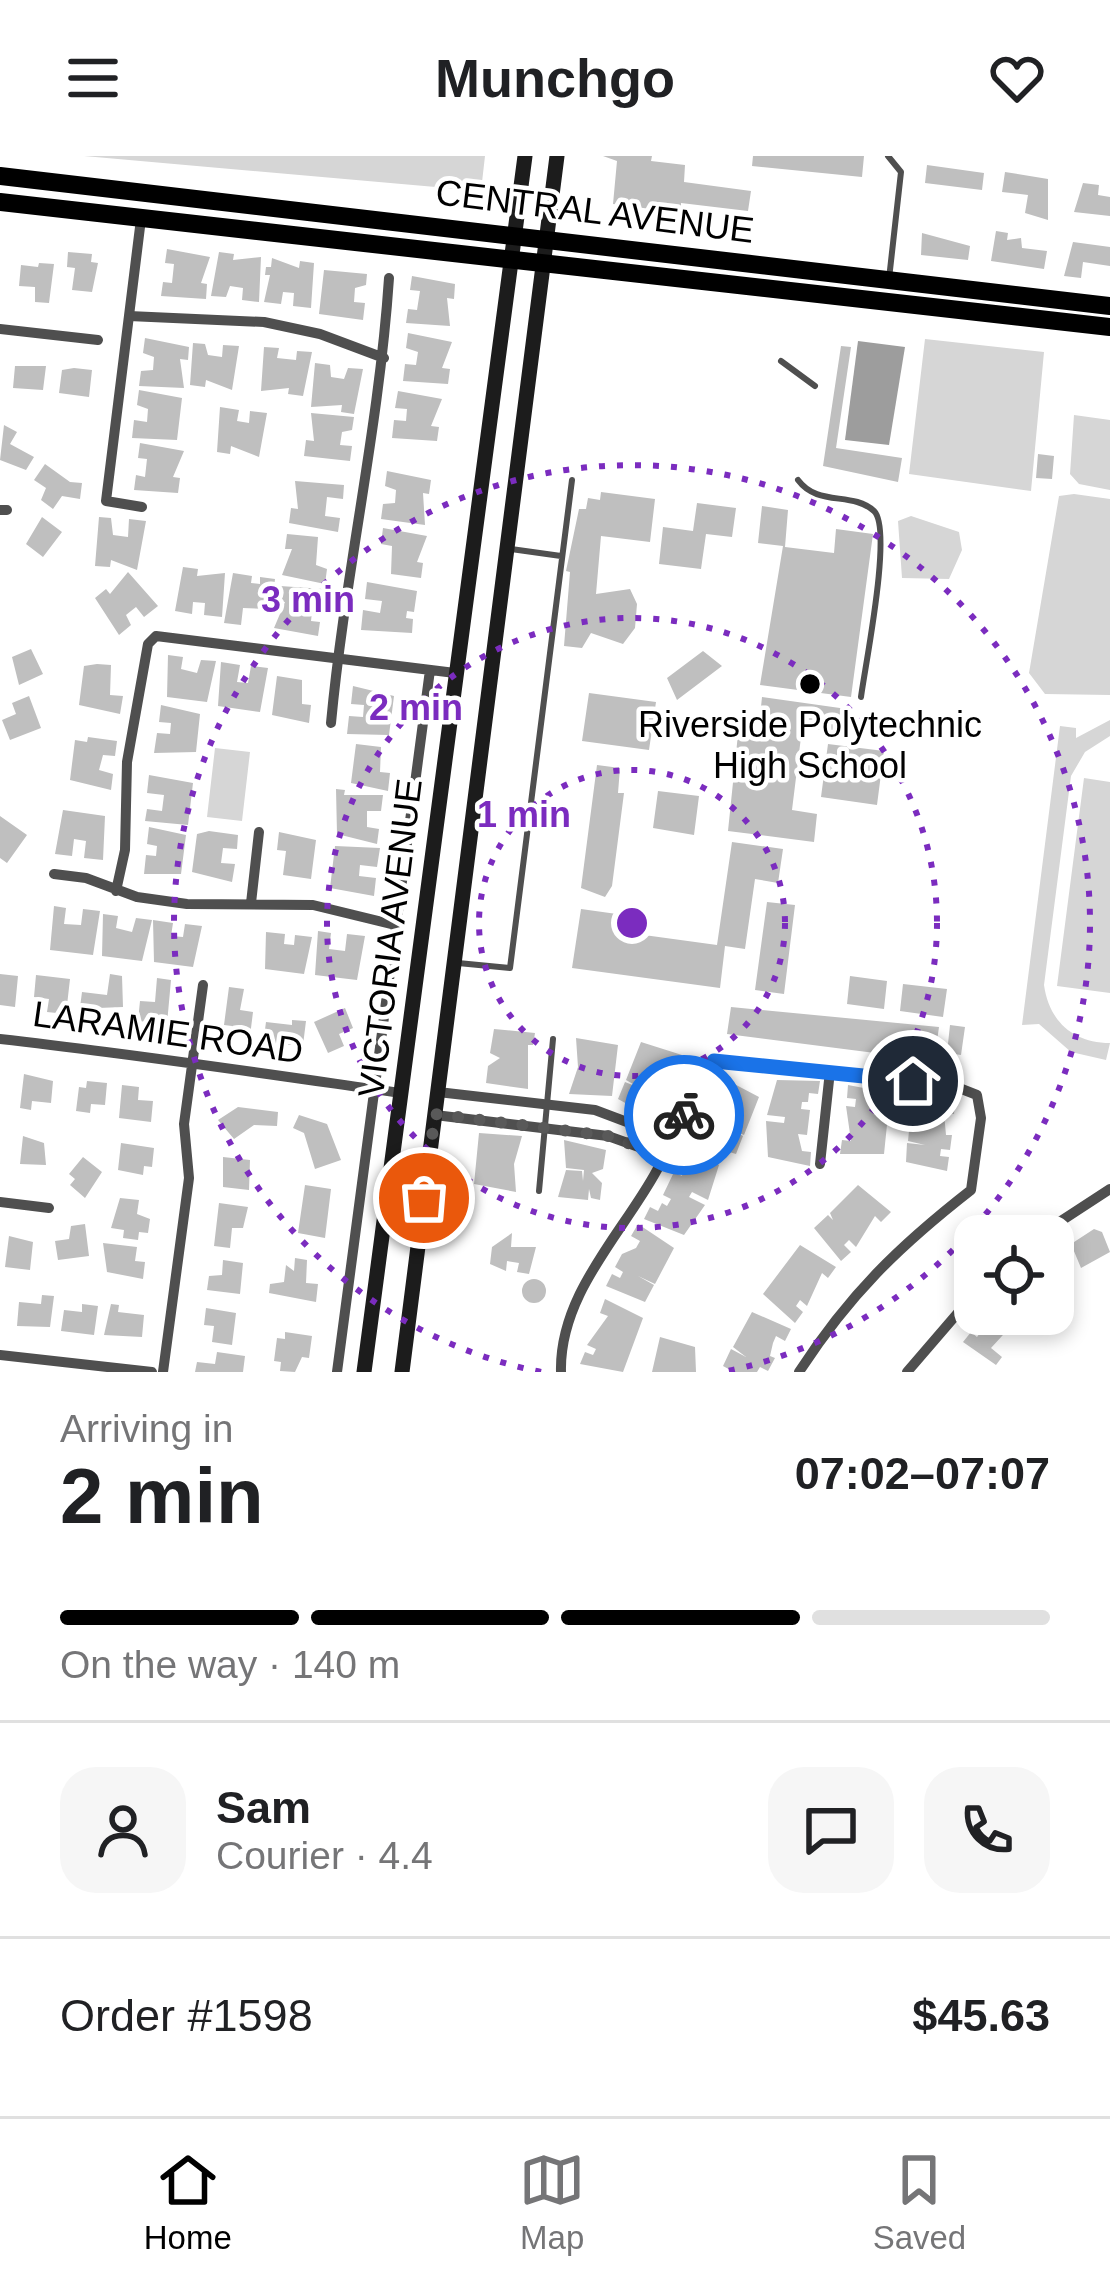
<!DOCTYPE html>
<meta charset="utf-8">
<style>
body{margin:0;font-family:Helvetica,sans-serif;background:#f6f6f6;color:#202124;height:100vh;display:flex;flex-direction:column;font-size:45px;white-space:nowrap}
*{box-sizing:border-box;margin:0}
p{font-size:39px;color:#757577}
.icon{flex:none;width:66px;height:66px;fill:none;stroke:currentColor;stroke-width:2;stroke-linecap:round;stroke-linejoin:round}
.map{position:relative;height:1216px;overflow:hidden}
.drawer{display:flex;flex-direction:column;background:#fff;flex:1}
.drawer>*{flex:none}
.tools{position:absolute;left:954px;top:1059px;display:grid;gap:24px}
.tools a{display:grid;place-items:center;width:120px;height:120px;border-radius:24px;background:#fff;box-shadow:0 6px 18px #0003;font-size:60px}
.pin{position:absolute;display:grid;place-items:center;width:102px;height:102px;color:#fff;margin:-51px;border:6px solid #fff;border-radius:50%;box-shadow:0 3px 12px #0007}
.courier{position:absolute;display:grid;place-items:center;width:120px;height:120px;margin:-60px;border:9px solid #1a73e8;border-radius:50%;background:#fff;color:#222;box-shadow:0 3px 15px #0007}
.overview em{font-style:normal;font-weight:700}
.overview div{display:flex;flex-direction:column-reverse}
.overview{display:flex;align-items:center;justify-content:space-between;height:204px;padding:0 60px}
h1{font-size:78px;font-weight:700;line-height:90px}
.bar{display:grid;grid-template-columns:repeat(4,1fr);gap:18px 12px;align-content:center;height:144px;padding:0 60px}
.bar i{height:15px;border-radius:9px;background:#e0e0e0}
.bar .active{background:#000}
.bar p{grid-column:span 4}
.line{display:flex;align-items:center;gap:30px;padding:0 60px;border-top:3px solid #e0e0e0}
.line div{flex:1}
.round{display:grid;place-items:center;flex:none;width:126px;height:126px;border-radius:36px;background:#f6f6f6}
header{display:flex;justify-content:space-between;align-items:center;height:156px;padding:0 60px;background:#fff;font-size:54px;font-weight:700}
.tabs{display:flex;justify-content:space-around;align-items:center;height:168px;border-top:3px solid #e0e0e0;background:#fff;font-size:33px;color:#757577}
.tabs a{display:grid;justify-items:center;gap:6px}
.tabs .active{color:#000}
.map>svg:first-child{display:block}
</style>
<header><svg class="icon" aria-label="menu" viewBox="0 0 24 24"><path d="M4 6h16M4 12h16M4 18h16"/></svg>Munchgo<svg class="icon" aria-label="heart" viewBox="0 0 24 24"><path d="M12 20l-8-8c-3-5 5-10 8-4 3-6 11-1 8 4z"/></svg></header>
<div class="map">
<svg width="1110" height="1216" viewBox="0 0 1110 1216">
<rect width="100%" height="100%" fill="#fff"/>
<path fill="#d6d6d6" d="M84 0H485L481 35Z
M925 183 1044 196 1031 335 909 318Z
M1074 259 1110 264V334L1079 328 1070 318Z
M1074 338 1110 343V539L1045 538 1029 517 1059 340Z
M911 360 959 376 962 394 949 423 902 422 898 365Z
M1110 564V580L1085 596 1071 620 1044 829C1049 865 1073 887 1110 887L1106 904 1071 896 1039 868 1022 869 1060 570 1076 572V582Z
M215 592 250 596 242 665 207 661Z
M1084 622 1110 626V837L1057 830Z"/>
<path fill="#9d9d9d" d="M858 185 905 191 889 289 845 284Z"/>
<path fill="#bfbfbf" d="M603 0H652L651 5 685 9 684 26 751 35 748 55 681 47V57L613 48 617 5Z
M753 0H864L862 21 752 10Z
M927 9 984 17 982 34 925 27Z
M1005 16 1048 23V64L1025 57 1028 39 1002 36Z
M1083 27 1099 29 1098 39 1110 41V60L1074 56Z
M996 75 1008 77 1007 84 1021 82 1022 92 1047 95 1044 113 991 105Z
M922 77 970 90 968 104 921 99Z
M1073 86 1110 91V110L1083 106 1081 122 1064 120Z
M167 93 210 101 201 127 207 128 206 143 161 140 163 126 172 127 174 108 165 107Z
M68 96 92 98 91 106 98 107 92 136 72 134 75 112 67 111Z
M219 96 234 98 233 104 261 101 259 146 242 144 243 132 230 130 226 141 211 140Z
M272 102 299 112 300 105 314 107 311 152 293 150 294 137 283 136 281 148 264 146 270 119H265L266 111H271Z
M39 107 54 108 49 147 35 146V131L19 130 21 109 38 111Z
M324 114 367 118 366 129 355 132 354 146 365 147 363 164 319 158Z
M412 120 455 128 454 143 447 142 450 170 406 167 408 153 417 154 420 135 410 134Z
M408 177 452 186 442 212 450 213 448 228 403 225 405 208 416 209 418 196 406 192Z
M145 182 189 191 188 204 180 203 184 232 139 230 141 215 153 214 154 201 143 197Z
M193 187 205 188 208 199 222 201 223 189 239 190 232 234 206 224 205 231 190 229Z
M841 190 851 191 836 292 902 302 898 326 823 310Z
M264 191 279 192 277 202 296 204 297 195 312 196 303 240 288 238 289 232 261 235Z
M315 207 330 209 331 221 344 223 348 212 363 213 354 258 341 256 342 249 311 251Z
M15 210H46L43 234 13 232Z
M74 212 92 214 89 241 59 237 62 214Z
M139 234 182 242 177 284 132 282 134 264 147 266 148 253 137 249Z
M398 235 442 243 431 270 439 271 437 285 392 282 394 264 406 265 407 253 395 252Z
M220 251 239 254 237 265 249 267 250 255 267 257 259 301 231 290 230 298 217 296Z
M311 257 354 261 352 274 342 276 340 289 352 290 350 305 304 300 306 284 314 285Z
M4 269 17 276 10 288 34 301 26 314 0 304Z
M140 287 184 295 173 321 180 322 178 337 134 334 136 319 145 321 147 303 138 302Z
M1038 298 1054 300 1052 323 1036 322Z
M45 308 70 326 82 327 80 343 62 340 53 353 41 344 46 332 34 324Z
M387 315 431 324 429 338 423 337 425 369 381 363 383 348 395 347 396 334 385 330Z
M295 325 344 329 343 343 327 341 325 360 340 362 338 376 289 367 291 352 298 353Z
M601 336 655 343 650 386 601 380 596 438 630 433 637 448 635 472 623 488 591 477 582 492 564 490 570 416 566 415 579 353H586L588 342 600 344Z
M697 347 736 352 732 381 706 378 701 413 659 408 663 371 693 375Z
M762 350 788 354 785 391 834 397 836 373 873 378 851 541 760 529 783 390 758 387Z
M42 361 62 376 43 401 26 388Z
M99 361 111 362 113 379 128 381 129 363 146 365 137 414 111 404 110 411 95 410Z
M383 372 427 380 417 406 423 407 421 422 391 418 392 390 381 388Z
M287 378 318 381 316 409 327 413 325 428 282 419 292 393H285Z
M183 411 198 413 197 420 225 417 222 461 204 459 205 447 193 446 192 458 175 455Z
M128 416 158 450 144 461 136 451 126 459 131 469 119 479 95 442 106 433 110 438Z
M233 417 252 420 251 427 260 428V421L275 423 271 453 243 452 241 469 224 467Z
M367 426 417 435 414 456 407 455 406 462 413 463 412 477 361 474 363 454 380 457 382 445 365 443Z
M280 430 324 433 323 447 313 446 311 465 320 466 318 480 274 472 285 446 278 445Z
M31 493 43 518 19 529 12 501Z
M703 495 722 510 677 544 667 522Z
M168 499 183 501 181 513 197 517 201 504 216 505 207 546 167 541Z
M221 506 240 509 237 526 248 527 251 510 268 512 260 556 218 550Z
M97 508 111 509 110 539 123 540 120 558 79 549 84 510Z
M277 520 302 524V548L311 549 309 567 272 559Z
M353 530 394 540 389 579 347 578 349 560 363 561 364 549 351 548Z
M589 537 656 546 649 594 582 585Z
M29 540 41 572 10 584 2 564 16 558 12 547Z
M762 541 847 553 844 575 802 573 792 654 817 658 814 686 728 675 738 578 758 580Z
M161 549 200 558 196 596 154 597 157 577 170 578 171 567 159 566Z
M88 581 117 585 115 600 103 599 99 614 113 618 111 634 70 624 75 584 87 586Z
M356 588 381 591 380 616 390 617 388 635 351 627Z
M828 588 884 595 877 649 821 641Z
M597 609 620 612 618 637H624L612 730 605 741 581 732Z
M149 619 193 627 188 669 145 665 147 653 162 655 164 639 147 637Z
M336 633 345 634 344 639H383L381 655H367V671L379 673 377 688 337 678Z
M658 635 699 640 694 679 653 672Z
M63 654 105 660 103 704 84 702 86 685 74 683 72 700 55 698Z
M0 660 27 679 7 707 0 702Z
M149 671 186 679 181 718H144L146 699 156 700 157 690 147 688Z
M209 675 238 679 237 693 223 692 221 707 235 708 232 726 192 716 197 678Z
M279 676 316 684 311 723 283 719 286 695 277 694Z
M732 686 783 693 778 727 755 723 745 793 725 790 720 832 572 812 581 753 624 759 622 776 717 789Z
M335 690 380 692 377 711 360 709 359 720 376 722 374 740 330 732Z
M767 746 795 749 784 838 755 834Z
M54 750 66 752 64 768 81 769 83 753 100 755 93 799 50 794Z
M103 758 118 760 116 772 132 776 136 762 152 764 142 805 102 800Z
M153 764 173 767 171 780 183 781 185 768 202 770 193 811 154 806Z
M318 775 331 777 329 793 345 795 347 778 365 780 357 824 315 819Z
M266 776 285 778 284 788 294 789 295 779 312 781 304 818 265 813Z
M0 818 18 820 15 851 0 849Z
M110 818 122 820 123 851 98 852 97 861 79 859 82 836 107 839Z
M36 819 70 823 66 858 47 856 49 843 34 841Z
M850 820 887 825 884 853 847 848Z
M157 822 171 824 167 868 138 865 140 845 155 846Z
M903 828 947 833 943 861 900 855Z
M229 831 244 833 240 854 253 856 250 880 231 877 232 870 224 869Z
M731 851 939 871 935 899 875 897 727 878Z
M345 852 353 872 339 878 344 890 328 897 314 866Z
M292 864 306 865 303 889H275V883L264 881 266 866 292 869Z
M950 869 965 871 961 899 947 897Z
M494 873 535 877 533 889H528V933L486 927 488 910 500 902 490 897Z
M576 882 618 889 612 940 569 938 578 911Z
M641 886 682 899 677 911 669 908V930L664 944 656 941 653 947 661 950 656 964 618 943 625 926 640 932 626 924Z
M24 918 53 925 51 947 32 945 31 954 20 952Z
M721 921 759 941 744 979 728 972 743 980 736 998 695 986 700 973 708 977 711 970 702 966 708 953 721 945 724 937 716 934Z
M777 924 820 925 818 938 809 937 808 946H802L801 953 810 954 807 979 798 978 802 995 811 996 810 1010 768 1001 766 965 784 967 785 961 767 959Z
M87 925 107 927 105 949 91 948 90 957 76 955 79 931 86 932Z
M122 929 139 931 138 944 153 945 151 966 119 962Z
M848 929 890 937 888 956 872 955 888 959 884 998H840L842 984 851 985 846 950 855 951 856 943 847 942Z
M930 943 955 946 954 958 944 957 946 979H952L950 994 941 993 940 1000 949 1001 947 1015 906 1006 907 987 925 989 908 985 912 945Z
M238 951 278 956 277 970 254 969 234 983 218 964Z
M299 959 327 968 341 1004 315 1013 304 977 293 972Z
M479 977 522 980 514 1008 516 1036 474 1028Z
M23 980 44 987 46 1009 20 1008Z
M564 984 606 994 603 1013 592 1017 602 1027 600 1044 591 1042 589 1033 588 1044 558 1041 566 1014 582 1015 583 1025 584 1014 566 1012Z
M682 986 719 1009 708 1044 692 1036 689 1041 705 1049 684 1079 644 1063 650 1051 658 1055 662 1047 667 1050 671 1043 663 1039 674 1016 682 1020 684 1003 676 999Z
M121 987 154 992 152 1011 144 1010 143 1019 118 1014Z
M83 1001 102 1016 85 1042 70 1029 75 1023 69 1018Z
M223 1001 250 1004 249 1034 223 1031Z
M305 1029 331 1033 325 1082 298 1077Z
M858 1029 891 1056 881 1066 875 1060 856 1091 849 1084 844 1089 851 1096 841 1105 814 1072 828 1059 833 1064 830 1057Z
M120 1042 139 1044 137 1058 150 1063 148 1077 139 1076 138 1084 123 1082 124 1074 111 1072Z
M219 1047 248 1051 243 1072H232L230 1092 214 1090Z
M85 1068 89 1100 58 1104 55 1085 69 1083 71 1070Z
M638 1068 674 1092 655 1128 638 1120 654 1129 645 1146 606 1130 612 1118 620 1122 623 1116 615 1111 622 1098 636 1092 640 1085 631 1080Z
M1094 1073 1102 1076 1110 1096 1081 1112 1071 1088Z
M512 1077 511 1091H536L529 1118 517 1116 519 1107 507 1105 506 1115 490 1108 492 1091Z
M9 1080 33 1086 30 1114 5 1111Z
M103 1087 137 1091 135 1105 145 1106 143 1123 107 1116Z
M800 1089 836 1111 828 1122 822 1117 807 1150 800 1144 796 1150 803 1156 795 1167 763 1138Z
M295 1102 307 1104 306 1127 318 1128 316 1146 269 1137 270 1128 284 1126 286 1109 294 1115Z
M223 1104 243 1107 240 1138 207 1134 209 1120 222 1119Z
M522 1135a12 12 0 1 1 24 0a12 12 0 1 1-24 0Z
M42 1139 54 1140 50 1171 17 1170 19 1146 41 1148Z
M605 1143 643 1162 623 1216 580 1208 585 1196 593 1199 596 1193 587 1189 608 1160 600 1157Z
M82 1148 98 1150 94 1179 61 1175 64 1154 82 1156Z
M111 1148 119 1149 118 1156 144 1159 142 1181 104 1179Z
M206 1152 236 1157 232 1189 212 1186 214 1170 204 1169Z
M752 1156 791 1173 785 1185 776 1180 773 1187 770 1200 775 1202 768 1215 760 1211 757 1216H734L723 1210 731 1193 746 1201 733 1191Z
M994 1158 1013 1168 991 1192 1002 1201 996 1209 963 1186 971 1176 977 1181Z
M285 1176 312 1180 309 1202 302 1201 295 1216 280 1215 281 1206 274 1205 277 1182 285 1183Z
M660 1181 695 1191 696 1216H652Z
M217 1196 245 1200 243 1216H195L197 1206 215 1208Z"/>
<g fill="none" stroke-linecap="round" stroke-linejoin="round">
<path stroke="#4f4f4f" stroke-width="6" d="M888 0 901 16 889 123
M781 205 815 230
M798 324C818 351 852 335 874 355 893 373 865 510 861 541
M511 393 561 400
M458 807 510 812 572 324
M539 1035 553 883"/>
<path stroke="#4f4f4f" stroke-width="10" d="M141 63 106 345 142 351
M129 160 264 166 320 178 384 202
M0 173 98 184
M0 354H7
M331 567C345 417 379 273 389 122
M54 718 86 722 137 741 187 748 313 749 395 769
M116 735 125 694 127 606 148 488 156 480 455 517
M251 747 259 676
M0 883C134 898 267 918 400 937
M438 936 595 954 672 983
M435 959 608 980 664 1000
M820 1008 830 915
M0 1046 49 1052
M1038 1080 1110 1033
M0 1199 152 1216
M163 1216 189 1022 184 968 203 829
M337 1216 430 514
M561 1216C559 1138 623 1077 657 1014 676 978 689 937 714 905L954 930 977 939 981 962 971 1034C898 1091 849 1139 799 1216
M907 1216 975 1137"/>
<path stroke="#1c1c1c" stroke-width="15" d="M364 1216 525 0
M402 1216 557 0"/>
<path stroke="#000" stroke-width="18" d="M0 20 1110 150
M0 46 1110 171"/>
</g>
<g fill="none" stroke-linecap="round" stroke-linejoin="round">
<path stroke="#595959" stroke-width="12" stroke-dasharray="0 21.6" d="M424 1042 435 958 608 980 664 1000 684 959"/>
<path stroke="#1a73e8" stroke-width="15" d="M684 959 714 905 913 925"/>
</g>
<g fill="none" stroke="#7b2cbf" stroke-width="6" stroke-dasharray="6 12">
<circle cx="632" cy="767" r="153"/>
<circle cx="632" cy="767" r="305"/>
<path d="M541 1216A458 458 0 1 1 723 1216"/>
</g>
<circle fill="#000" stroke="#fff" stroke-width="4.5" cx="810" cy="528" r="12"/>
<g text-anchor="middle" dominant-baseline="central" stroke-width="9" stroke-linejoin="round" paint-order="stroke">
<g font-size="36" fill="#000" stroke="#fff">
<text transform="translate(595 55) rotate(7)">CENTRAL AVENUE</text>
<text transform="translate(390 782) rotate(-83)">VICTORIA AVENUE</text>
<text transform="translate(168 876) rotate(8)">LARAMIE ROAD</text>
</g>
<g font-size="36" fill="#000" stroke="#fff">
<text x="810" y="568">Riverside Polytechnic<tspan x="810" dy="41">High School</tspan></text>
</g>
</g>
<circle cx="632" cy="767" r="18" fill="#7b2cbf" stroke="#fff" stroke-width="6"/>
<g font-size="36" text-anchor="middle" font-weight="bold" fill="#7b2cbf" stroke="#fff" stroke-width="9" stroke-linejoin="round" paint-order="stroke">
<text x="308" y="456">3 min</text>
<text x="416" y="564">2 min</text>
<text x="524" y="671">1 min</text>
</g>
</svg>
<div class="tools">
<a><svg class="icon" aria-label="locate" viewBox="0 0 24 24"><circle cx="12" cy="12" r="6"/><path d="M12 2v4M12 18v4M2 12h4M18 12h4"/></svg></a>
</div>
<div class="pin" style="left:424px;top:1042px;background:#ea580c"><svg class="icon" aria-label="bag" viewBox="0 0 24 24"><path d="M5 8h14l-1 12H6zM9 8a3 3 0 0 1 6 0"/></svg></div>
<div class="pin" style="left:913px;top:925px;background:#1f2937"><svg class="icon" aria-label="home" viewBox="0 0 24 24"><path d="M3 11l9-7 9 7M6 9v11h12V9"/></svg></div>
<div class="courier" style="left:684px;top:959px"><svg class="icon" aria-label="bike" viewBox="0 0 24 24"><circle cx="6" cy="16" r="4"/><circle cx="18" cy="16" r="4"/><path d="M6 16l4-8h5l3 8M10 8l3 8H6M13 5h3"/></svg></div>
</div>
<section class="drawer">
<div class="overview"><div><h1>2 min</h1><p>Arriving in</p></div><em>07:02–07:07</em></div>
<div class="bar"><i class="active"></i><i class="active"></i><i class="active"></i><i></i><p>On the way · 140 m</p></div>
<div class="line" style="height:216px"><a class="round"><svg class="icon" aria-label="person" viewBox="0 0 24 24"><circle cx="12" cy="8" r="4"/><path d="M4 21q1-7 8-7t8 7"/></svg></a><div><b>Sam</b><p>Courier · 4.4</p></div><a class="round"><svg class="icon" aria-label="chat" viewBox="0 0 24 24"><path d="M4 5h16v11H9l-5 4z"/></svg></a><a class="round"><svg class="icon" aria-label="phone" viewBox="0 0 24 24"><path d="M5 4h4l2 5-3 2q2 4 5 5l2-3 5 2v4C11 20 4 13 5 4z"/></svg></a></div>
<div class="line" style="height:156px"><div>Order #1598</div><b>$45.63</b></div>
</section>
<nav class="tabs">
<a class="active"><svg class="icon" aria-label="home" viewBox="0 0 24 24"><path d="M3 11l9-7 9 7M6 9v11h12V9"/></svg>Home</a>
<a><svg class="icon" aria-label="map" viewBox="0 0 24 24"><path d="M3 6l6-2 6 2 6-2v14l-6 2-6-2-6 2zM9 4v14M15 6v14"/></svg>Map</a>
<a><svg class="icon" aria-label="saved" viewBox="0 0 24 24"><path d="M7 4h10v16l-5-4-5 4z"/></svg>Saved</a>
</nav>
